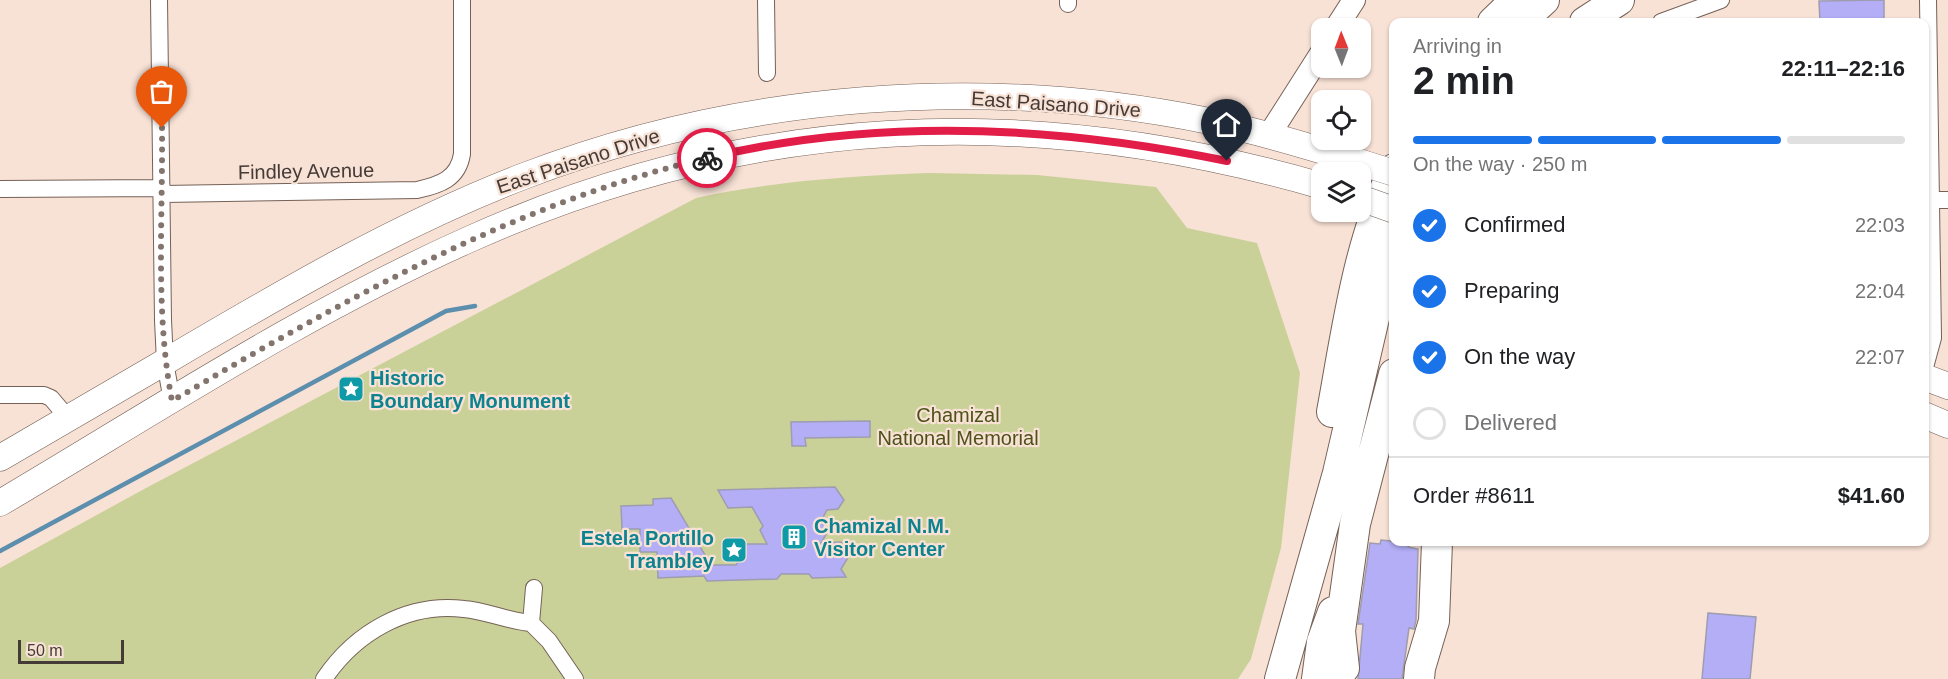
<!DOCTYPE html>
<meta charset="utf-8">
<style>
body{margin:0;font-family:Helvetica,sans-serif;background:#f6f6f6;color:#202124;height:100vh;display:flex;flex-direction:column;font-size:22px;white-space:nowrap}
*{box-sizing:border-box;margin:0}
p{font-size:20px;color:#757577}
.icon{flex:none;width:33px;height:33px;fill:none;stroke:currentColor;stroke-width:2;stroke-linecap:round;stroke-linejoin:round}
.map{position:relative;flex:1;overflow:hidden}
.details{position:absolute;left:1389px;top:18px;width:540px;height:528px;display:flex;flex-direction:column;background:#fff;border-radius:12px;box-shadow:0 2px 4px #0004}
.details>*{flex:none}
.needle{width:39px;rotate:359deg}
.controls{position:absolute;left:1311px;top:18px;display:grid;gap:12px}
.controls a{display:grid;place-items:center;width:60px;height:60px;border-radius:12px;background:#fff;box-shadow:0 2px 4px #0004;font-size:30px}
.scale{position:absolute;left:18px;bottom:15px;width:106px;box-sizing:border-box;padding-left:6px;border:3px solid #443b36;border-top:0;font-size:16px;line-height:21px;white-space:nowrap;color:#443b36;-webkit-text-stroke:4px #f8e1d5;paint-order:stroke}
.pin{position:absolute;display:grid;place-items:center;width:51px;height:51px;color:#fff;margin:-62px -26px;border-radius:50% 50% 50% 0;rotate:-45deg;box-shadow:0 0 6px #0007}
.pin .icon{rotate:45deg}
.courier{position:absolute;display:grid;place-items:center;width:60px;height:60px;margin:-30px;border:4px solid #e11d48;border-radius:50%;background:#fff;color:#222;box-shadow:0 2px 8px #0007}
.overview em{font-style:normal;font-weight:700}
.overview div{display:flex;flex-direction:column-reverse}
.overview{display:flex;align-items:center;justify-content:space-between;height:102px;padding:0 24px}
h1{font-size:39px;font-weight:700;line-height:45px}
.bar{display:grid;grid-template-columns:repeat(4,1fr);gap:9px 6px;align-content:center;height:72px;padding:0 24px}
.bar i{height:8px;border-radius:4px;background:#e0e0e0}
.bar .selected{background:#1a73e8}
.bar p{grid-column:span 4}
.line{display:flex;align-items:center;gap:15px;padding:0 24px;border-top:2px solid #e0e0e0}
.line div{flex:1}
ol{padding:0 24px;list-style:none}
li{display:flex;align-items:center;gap:18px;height:66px}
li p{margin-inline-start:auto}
li .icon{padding:6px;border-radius:50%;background:#1a73e8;color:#fff;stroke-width:4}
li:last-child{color:#757577}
li i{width:33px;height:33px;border:3px solid #e0e0e0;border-radius:50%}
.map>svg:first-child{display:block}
</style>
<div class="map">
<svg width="1948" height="679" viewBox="0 0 1948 679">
<rect width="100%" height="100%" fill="#f8e1d5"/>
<path fill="#cad198" d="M930 173 1037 175 1156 187 1187 228 1257 243 1300 373 1281 548 1251 659 1238 679H0V568L146 488 696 198C774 181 850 176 930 173Z"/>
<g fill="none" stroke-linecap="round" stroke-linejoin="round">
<path stroke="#5c8eae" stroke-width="4.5" d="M0 551 446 311 475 306"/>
</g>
<path fill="#b3aef5" stroke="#9d9cb0" stroke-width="1.5" d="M1884 0V22H1820L1819 1Z
M870 421V437L805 438 806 446H792L791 422Z
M835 487 844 500 838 509 827 510 821 521 828 531 821 543 841 542 849 556 841 569 846 577 812 578 809 574H781L777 579 707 581 704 576 658 578 657 552H640V529H622L621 506 653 505V499L671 498 711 565H736L747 544H767L760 530 763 526 752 507 728 508 718 490Z
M1381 540 1409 543 1408 547 1418 549 1416 620 1414 629 1409 628 1402 679H1358L1363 624H1358L1370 543 1380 544Z
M1708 613 1756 617 1750 679H1702Z"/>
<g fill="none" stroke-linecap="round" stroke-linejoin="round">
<g stroke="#756157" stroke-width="18">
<path id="minor" d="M159 0 163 320 165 362 172 401
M766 0 767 73
M1068 4V0
M1661 22 1721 0
M0 189 162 188
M163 194 417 190C440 185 458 179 462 154V0
M1924 200H1948
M1924 371 1933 338 1928 0
M0 395H44L51 398 68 418
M531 623 534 588
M324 679C355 633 407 602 464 609 487 611 508 621 531 623L549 641 575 679"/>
</g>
<g stroke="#756157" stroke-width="24">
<path id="secondary" d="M1336 28 1354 0
M1269 135 1322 52"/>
</g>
<g stroke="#756157" stroke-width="27">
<path id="primary" d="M1924 377 1948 386
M1924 415 1948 425
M0 458C54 426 109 395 163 363 280 294 397 225 524 176 740 93 983 75 1209 121 1259 131 1308 146 1356 161
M0 503C154 412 306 312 470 239 749 114 1029 101 1322 186"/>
</g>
<g stroke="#756157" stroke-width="32">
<path id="motorway" d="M1493 22 1516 0
M1520 22 1544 0
M1585 22 1619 0
M1332 412C1347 330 1358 244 1394 169
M1280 679 1338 473 1394 232
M1317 679 1322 642 1333 612
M1334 679 1344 668 1340 631 1355 524 1394 374
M1419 679 1420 668 1434 621 1437 542"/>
</g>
<use href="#minor" stroke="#fff" stroke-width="16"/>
<use href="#secondary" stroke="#fff" stroke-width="22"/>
<use href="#primary" stroke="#fff" stroke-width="26"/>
<use href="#motorway" stroke="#fff" stroke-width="30"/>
<g stroke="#756157" stroke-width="27" stroke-linecap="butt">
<path id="primary-bridge" d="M1356 161 1394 173
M1360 198 1394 210"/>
</g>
<use href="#primary-bridge" stroke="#fff" stroke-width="26"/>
</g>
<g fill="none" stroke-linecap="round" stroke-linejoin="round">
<path stroke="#83756e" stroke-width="6" stroke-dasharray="0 10.8" d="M162 128C163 218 155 312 172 401 342 301 513 204 707 158"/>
<path stroke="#e11d48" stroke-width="8" d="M707 158C877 117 1057 126 1227 161"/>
</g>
<defs>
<g id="sight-square" transform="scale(1.35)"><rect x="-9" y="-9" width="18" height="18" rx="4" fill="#0f9aa8" stroke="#f8e1d5"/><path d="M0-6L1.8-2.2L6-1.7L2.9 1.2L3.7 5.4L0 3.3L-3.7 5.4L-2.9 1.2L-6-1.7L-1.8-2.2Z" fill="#fff"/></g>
<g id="building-square" transform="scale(1.35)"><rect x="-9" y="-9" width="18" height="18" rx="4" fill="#0f9aa8" stroke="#f8e1d5"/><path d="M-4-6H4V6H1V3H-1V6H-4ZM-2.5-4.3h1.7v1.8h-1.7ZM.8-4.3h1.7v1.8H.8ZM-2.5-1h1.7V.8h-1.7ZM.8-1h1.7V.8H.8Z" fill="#fff"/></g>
</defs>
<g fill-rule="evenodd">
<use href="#sight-square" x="351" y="389"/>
<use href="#building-square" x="794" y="537"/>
<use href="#sight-square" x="734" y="550"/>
</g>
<g text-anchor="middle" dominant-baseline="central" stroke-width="4.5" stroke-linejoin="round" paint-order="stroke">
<g font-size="20" fill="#443b36" stroke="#f8e1d5">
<text transform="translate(1056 104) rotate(4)">East Paisano Drive</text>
<text transform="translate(578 161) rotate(-18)">East Paisano Drive</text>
<text transform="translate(306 171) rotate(-1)">Findley Avenue</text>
</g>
<g font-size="20" font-weight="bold" fill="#0d838f" stroke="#f8e1d5" text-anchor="start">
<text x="370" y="378">Historic<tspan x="370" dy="23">Boundary Monument</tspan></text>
<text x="814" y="526">Chamizal N.M.<tspan x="814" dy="23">Visitor Center</tspan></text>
<text x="714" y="538" text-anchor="end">Estela Portillo<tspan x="714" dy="23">Trambley</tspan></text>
</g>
<g font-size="20" fill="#4d5219" stroke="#f8e1d5">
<text x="958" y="415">Chamizal<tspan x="958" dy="23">National Memorial</tspan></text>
</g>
</g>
</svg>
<div class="controls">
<a><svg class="needle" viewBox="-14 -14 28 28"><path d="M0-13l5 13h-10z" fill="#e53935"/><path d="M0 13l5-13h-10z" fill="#757577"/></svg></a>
<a><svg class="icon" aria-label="locate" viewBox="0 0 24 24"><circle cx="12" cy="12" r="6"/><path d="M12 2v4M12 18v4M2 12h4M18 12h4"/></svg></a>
<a><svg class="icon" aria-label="layers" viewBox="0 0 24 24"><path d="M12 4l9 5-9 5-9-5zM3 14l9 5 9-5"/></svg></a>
</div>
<div class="scale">50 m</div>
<div class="pin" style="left:162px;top:128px;background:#ea580c"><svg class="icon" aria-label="bag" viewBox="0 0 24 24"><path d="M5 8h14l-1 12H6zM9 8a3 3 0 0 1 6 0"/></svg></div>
<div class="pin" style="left:1227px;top:161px;background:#1f2937"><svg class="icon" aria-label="home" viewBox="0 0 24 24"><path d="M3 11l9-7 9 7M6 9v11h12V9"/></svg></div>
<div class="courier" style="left:707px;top:158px"><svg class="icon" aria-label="bike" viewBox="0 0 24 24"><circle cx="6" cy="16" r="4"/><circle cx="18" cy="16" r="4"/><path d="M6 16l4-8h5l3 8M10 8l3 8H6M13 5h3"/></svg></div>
<section class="details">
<div class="overview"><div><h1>2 min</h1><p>Arriving in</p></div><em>22:11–22:16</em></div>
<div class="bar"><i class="selected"></i><i class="selected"></i><i class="selected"></i><i></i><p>On the way · 250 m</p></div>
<ol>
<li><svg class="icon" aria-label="check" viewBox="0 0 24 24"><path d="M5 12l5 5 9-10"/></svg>Confirmed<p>22:03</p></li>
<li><svg class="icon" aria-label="check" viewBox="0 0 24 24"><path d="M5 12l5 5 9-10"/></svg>Preparing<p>22:04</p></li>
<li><svg class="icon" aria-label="check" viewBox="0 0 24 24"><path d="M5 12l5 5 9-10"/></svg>On the way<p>22:07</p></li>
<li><i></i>Delivered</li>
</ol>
<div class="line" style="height:78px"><div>Order #8611</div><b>$41.60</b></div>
</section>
</div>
